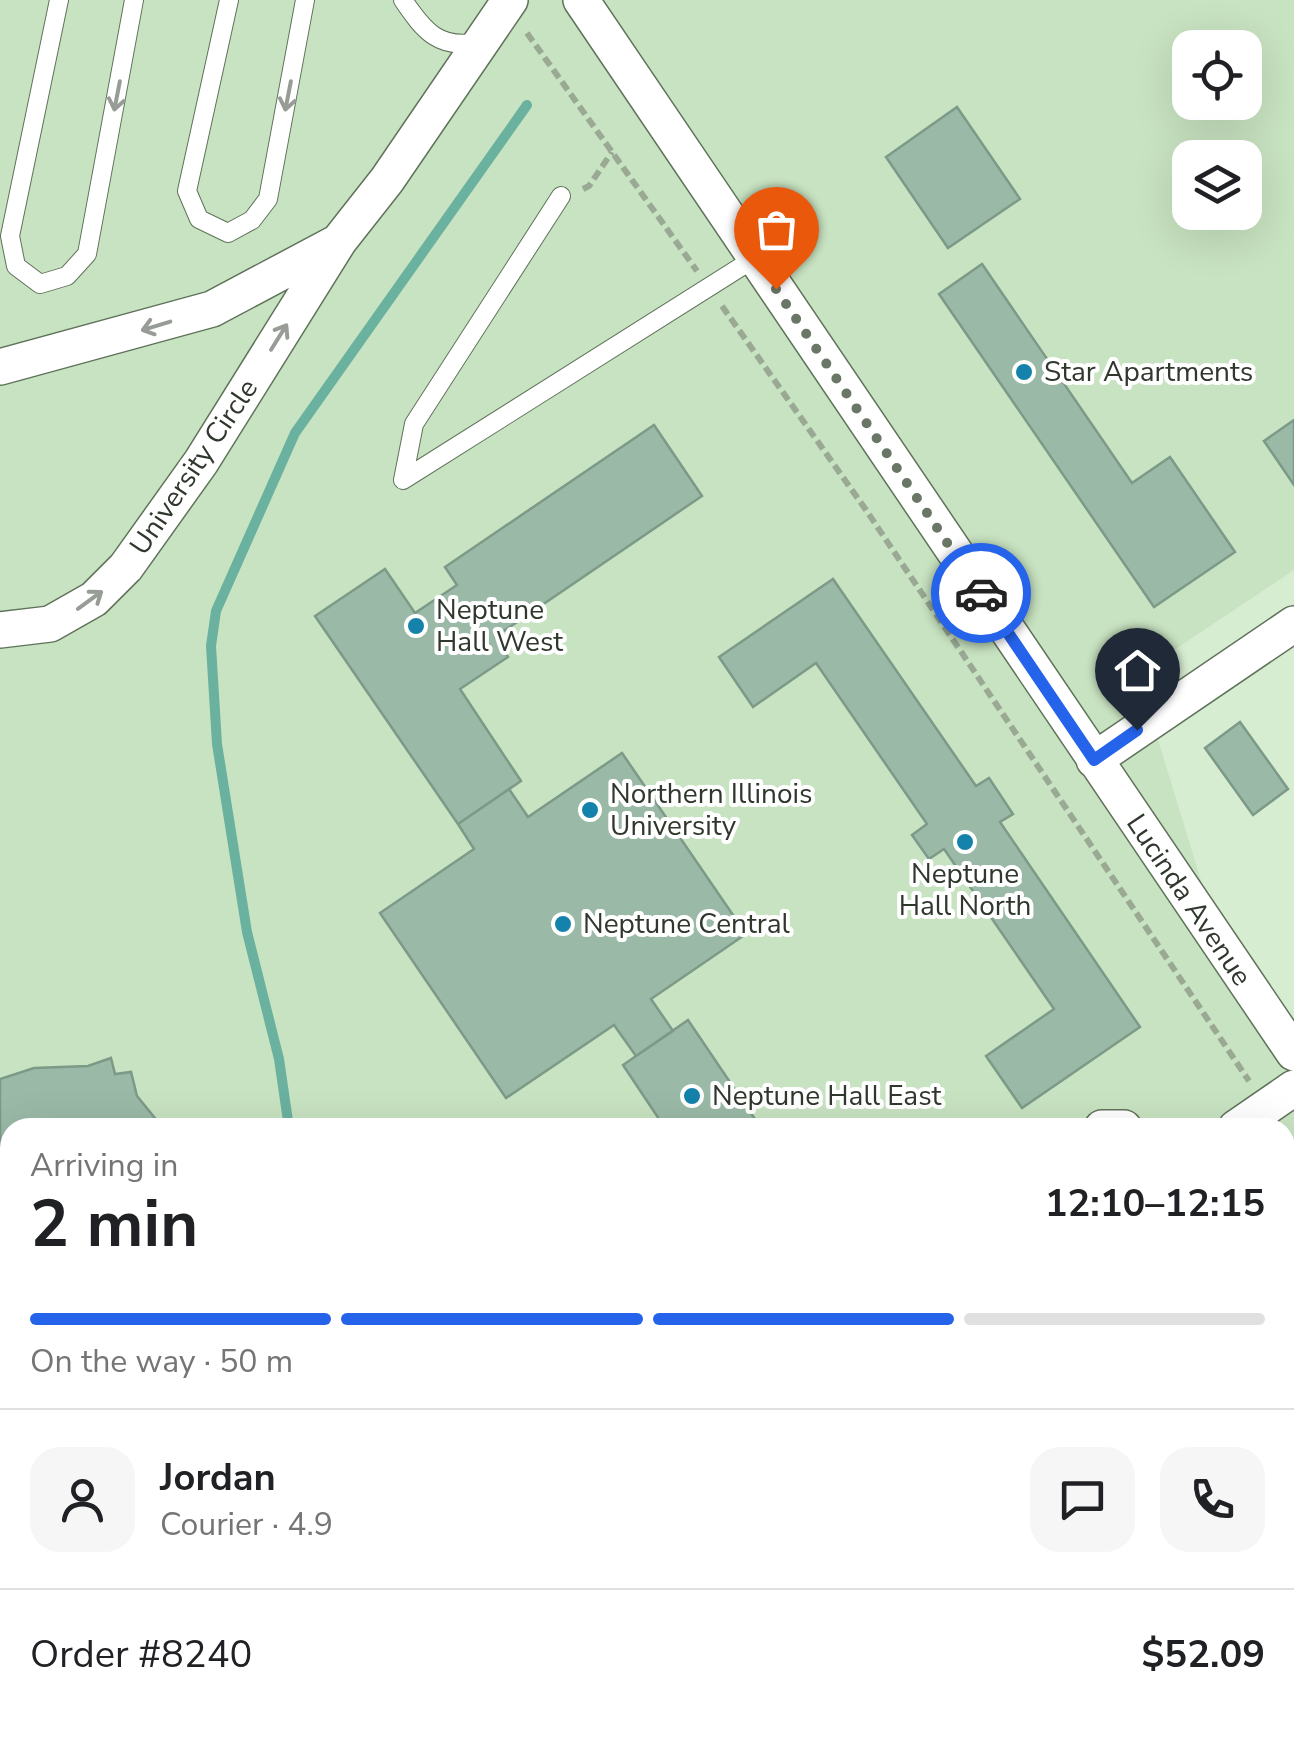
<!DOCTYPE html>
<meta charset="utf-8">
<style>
body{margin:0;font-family:"Nunito Sans",sans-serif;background:#f6f6f6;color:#202124;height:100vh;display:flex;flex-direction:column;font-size:38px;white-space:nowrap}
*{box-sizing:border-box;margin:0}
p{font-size:32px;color:#757577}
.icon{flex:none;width:55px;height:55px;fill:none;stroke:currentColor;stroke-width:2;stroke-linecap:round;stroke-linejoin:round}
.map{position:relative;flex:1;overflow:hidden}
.details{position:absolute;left:0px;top:1118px;width:1295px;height:622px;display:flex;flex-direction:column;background:#fff;border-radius:30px 30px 0 0;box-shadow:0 10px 40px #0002}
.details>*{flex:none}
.tools{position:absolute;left:1172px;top:30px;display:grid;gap:20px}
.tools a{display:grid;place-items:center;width:90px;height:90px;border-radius:20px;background:#fff;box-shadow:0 10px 40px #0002;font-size:50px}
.pin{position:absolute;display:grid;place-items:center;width:85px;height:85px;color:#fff;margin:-102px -42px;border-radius:50% 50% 50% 0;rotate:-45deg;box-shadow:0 0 10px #0007}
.pin .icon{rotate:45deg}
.courier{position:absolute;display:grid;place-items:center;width:100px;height:100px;margin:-50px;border:8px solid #2563eb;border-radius:50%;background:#fff;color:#222;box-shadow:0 2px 12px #0007}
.overview em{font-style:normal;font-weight:700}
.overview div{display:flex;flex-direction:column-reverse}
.overview{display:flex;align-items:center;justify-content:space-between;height:170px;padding:0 30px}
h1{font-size:65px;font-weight:700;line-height:75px}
.bar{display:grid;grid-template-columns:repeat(4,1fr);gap:15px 10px;align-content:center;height:120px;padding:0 30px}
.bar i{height:12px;border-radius:8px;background:#e0e0e0}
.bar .current{background:#2563eb}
.bar p{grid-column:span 4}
.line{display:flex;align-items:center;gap:25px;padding:0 30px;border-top:2px solid #e0e0e0}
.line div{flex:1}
.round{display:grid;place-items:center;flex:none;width:105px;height:105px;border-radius:30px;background:#f6f6f6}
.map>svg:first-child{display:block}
</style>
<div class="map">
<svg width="1294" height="1738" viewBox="0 0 1294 1738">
<rect width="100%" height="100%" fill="#d7edd1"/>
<path fill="#c8e3c1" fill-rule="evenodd" d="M0 0H1294V570L1138 674 1221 946 1294 1053V1738H0ZM1190 48H1245V102H1190ZM1190 158H1245V212H1190ZM10 1128H1285V1730H10Z"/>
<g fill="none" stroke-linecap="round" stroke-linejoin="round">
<path stroke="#6bb19f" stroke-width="10" d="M289 1128 279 1059 247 932 217 744 211 646 216 611 295 433 527 105
M0 1641 10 1632"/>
</g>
<path fill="#9ab9a6" stroke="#7c9a87" stroke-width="2.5" d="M957 107 1020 199 948 248 886 157Z
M982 264 1132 483 1170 457 1235 552 1154 607 939 294Z
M1294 420V485L1264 441Z
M654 425 702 496 495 637 508 657 460 689 521 781 458 824 315 616 385 569 415 613 457 585 445 567Z
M833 579 976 786 989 778 1013 814 1000 822 1140 1027 1022 1108 986 1056 1054 1009 944 849 929 859 912 835 927 824 816 663 753 707 719 657Z
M1240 722 1288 789 1253 815 1205 748Z
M622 753 746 934 651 999 673 1031 636 1056 614 1025 506 1098 380 913 474 849 458 824 509 789 528 817Z
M688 1020 761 1128H665L623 1065Z
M111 1058 115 1074 131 1072 137 1096 163 1128H10V1279L0 1275V1079L34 1068 88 1066Z
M1294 1288V1681L1285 1687V1294Z
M1104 1730H1223L1211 1738H1110Z"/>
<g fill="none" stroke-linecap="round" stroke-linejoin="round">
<g stroke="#5f725a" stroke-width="20">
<path id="service" d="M59 0 10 236 16 266 40 284 67 276 87 254 134 0
M229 0 187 191 199 219 228 233 252 220 268 199 305 0
M403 0C424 31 439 50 479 42
M561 196 414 424 403 480 755 258"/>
</g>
<g stroke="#5f725a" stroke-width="38">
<path id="minor" d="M581 0 1294 1053
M0 367 212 309 338 242
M0 630 50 624 94 599 126 567 201 462 339 241 387 180 510 0
M1094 760 1294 624
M1102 1128H1124
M1236 1128 1294 1088"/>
</g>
<path stroke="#99a994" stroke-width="6" stroke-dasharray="10 5" stroke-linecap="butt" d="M527 33 697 271
M583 189 589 186 612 152
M722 306 866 510 1249 1081
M1285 1134 1293 1146"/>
<use href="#service" stroke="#fff" stroke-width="18"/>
<use href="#minor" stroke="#fff" stroke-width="35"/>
</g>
<defs><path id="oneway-shaft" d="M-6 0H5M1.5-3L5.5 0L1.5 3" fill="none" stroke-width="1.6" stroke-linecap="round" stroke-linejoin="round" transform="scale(2.5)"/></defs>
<g stroke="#989c96">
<use href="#oneway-shaft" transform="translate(117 96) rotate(101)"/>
<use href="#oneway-shaft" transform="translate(288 96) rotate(101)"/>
<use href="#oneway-shaft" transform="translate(156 326) rotate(163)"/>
<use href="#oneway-shaft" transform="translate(279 337) rotate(-58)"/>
<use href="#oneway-shaft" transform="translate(90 600) rotate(-36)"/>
</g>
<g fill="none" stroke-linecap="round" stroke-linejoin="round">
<path stroke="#6a7767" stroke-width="10" stroke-dasharray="0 18" d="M776 289 981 593"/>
<path stroke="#2563eb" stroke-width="12" d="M981 593 1094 760 1137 730"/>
</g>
<g fill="#1482aa" stroke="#fff" stroke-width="4">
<circle cx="1024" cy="372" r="10"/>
<circle cx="416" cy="626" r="10"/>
<circle cx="590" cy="810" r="10"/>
<circle cx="965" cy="842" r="10"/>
<circle cx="563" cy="924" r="10"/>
<circle cx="692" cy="1096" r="10"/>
</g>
<g text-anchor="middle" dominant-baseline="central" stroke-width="8" stroke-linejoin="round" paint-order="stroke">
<g font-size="28" fill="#30382e" stroke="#fff" text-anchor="start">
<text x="1044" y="372">Star Apartments</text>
<text x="436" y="610">Neptune<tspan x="436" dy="32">Hall West</tspan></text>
<text x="610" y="794">Northern Illinois<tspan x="610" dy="32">University</tspan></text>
<text x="965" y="874" text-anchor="middle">Neptune<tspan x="965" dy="32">Hall North</tspan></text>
<text x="583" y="924">Neptune Central</text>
<text x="712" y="1096">Neptune Hall East</text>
</g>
<g font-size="28" fill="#30382e" stroke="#fff">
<text transform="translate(194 467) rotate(-56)">University Circle</text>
<text transform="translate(1189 900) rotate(56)">Lucinda Avenue</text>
</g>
</g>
</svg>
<div class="tools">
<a><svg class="icon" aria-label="locate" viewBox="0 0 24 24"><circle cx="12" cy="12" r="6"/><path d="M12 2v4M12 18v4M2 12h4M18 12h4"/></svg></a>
<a><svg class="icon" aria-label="layers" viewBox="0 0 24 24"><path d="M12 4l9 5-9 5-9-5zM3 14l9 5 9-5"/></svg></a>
</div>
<div class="pin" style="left:776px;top:289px;background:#ea580c"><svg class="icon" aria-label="bag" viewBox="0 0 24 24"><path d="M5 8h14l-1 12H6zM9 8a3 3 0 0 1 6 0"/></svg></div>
<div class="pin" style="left:1137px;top:730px;background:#1f2937"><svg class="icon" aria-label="home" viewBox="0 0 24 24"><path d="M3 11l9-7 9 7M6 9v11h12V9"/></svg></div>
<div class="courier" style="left:981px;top:593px"><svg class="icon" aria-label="car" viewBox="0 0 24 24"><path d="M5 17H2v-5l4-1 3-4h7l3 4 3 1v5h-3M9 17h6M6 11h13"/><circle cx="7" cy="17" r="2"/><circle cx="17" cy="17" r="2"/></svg></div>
<section class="details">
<div class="overview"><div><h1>2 min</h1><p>Arriving in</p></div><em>12:10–12:15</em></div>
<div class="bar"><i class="current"></i><i class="current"></i><i class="current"></i><i></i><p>On the way · 50 m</p></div>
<div class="line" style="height:180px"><a class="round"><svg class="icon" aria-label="person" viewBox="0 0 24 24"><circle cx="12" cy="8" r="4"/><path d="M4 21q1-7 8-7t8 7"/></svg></a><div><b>Jordan</b><p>Courier · 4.9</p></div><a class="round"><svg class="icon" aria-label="chat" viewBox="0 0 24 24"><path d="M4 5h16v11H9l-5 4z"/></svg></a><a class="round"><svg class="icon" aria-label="phone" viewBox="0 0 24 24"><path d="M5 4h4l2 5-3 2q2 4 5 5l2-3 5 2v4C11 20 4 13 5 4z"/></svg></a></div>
<div class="line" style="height:130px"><div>Order #8240</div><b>$52.09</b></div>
</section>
</div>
